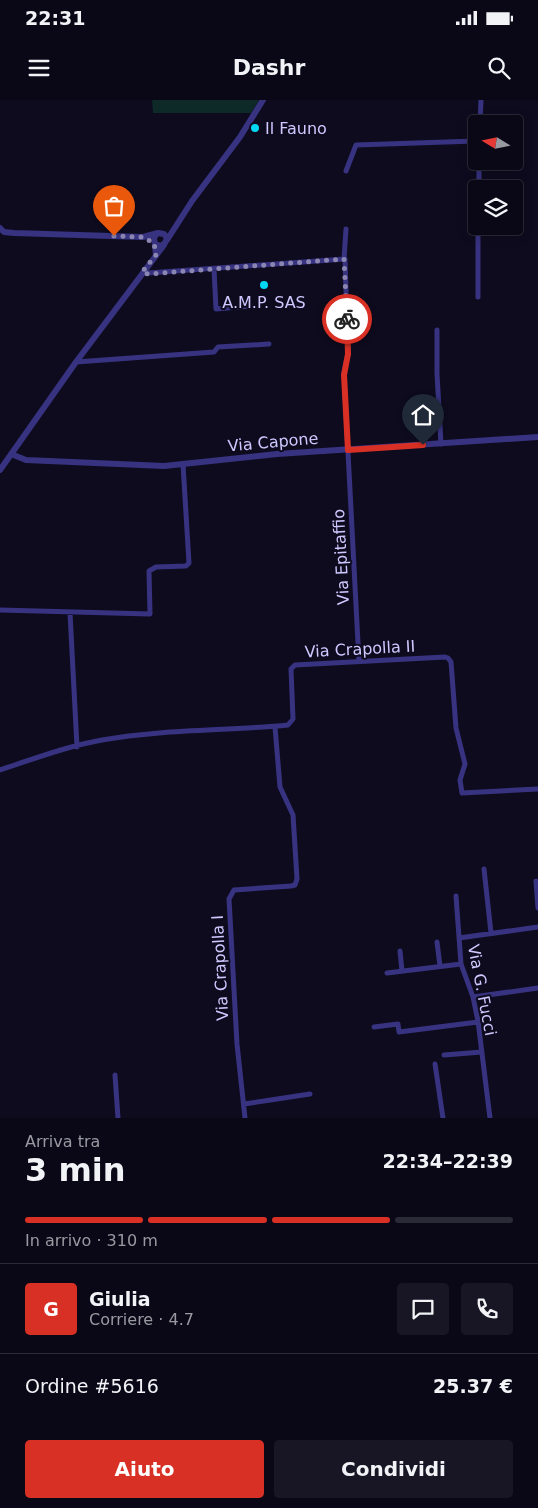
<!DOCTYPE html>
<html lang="it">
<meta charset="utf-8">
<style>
body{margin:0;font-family:"DejaVu Sans",sans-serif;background:#181624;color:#f1f3f6;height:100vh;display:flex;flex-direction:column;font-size:19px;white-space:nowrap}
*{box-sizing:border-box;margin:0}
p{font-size:16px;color:#999aa1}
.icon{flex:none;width:28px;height:28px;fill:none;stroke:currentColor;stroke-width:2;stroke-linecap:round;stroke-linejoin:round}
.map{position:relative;height:1018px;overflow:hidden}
.drawer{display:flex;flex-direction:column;background:#0a0817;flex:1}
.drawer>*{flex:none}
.needle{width:32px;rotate:280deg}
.controls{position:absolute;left:468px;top:15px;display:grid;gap:10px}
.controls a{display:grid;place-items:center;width:55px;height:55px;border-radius:5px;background:#0a0817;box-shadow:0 2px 12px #0003,0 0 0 1px #2a2936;font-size:25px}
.pin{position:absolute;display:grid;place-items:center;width:42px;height:42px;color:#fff;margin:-51px -21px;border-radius:50% 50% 50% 0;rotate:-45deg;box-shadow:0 0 5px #0007}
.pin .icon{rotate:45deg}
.courier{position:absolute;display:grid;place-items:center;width:50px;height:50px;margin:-25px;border:4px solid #d93025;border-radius:50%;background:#fff;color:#222;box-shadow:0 1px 6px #0007}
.overview em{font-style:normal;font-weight:700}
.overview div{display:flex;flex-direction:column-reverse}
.overview{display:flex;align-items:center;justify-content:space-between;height:85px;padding:0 25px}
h1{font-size:32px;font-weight:700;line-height:38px}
.bar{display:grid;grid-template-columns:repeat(4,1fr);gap:8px 5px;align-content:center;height:60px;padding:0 25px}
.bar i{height:6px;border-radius:4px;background:#2a2936}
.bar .selected{background:#d93025}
.bar p{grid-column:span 4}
.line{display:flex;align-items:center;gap:12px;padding:0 25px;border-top:1px solid #2a2936}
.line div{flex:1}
.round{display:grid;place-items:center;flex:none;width:52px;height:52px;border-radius:5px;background:#181624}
.action{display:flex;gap:10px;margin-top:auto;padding:10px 25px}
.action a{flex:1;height:58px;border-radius:5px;background:#d93025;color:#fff;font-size:20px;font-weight:700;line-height:58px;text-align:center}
.action a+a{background:#181624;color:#f1f3f6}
.status{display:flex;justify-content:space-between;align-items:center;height:35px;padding:0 25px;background:#0a0817;direction:ltr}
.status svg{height:14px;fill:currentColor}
header{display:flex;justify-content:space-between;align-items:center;height:65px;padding:0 25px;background:#0a0817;font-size:22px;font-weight:700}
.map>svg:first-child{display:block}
</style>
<div class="status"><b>22:31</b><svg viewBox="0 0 49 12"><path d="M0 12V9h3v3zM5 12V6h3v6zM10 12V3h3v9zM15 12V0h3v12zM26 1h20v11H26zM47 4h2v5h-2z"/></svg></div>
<header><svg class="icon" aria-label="menu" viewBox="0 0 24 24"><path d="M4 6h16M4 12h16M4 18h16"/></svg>Dashr<svg class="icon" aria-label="search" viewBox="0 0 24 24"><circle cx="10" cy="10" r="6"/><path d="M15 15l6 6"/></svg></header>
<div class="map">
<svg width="538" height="1018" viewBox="0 0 538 1018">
<rect width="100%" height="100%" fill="#0e0b1f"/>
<path fill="#0d2928" d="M152 0H259L251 13H153Z"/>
<path fill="#1f1641" stroke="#35266e" d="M102 102H112V122H101Z"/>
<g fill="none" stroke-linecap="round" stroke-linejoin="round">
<path stroke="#373381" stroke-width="5" d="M480 24 481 0
M346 71 356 45 476 41
M479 89V61
M344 159 346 129
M214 169 216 209 251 206
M143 172 148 173 345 159 348 254 344 272 345 295 359 562
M478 197V126
M437 230V274L441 344
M76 262 214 252 218 247 269 244
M0 510 150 514 149 471 156 467 186 466 189 463 183 364
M70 513 77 647
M0 670C33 659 68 646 102 640 163 629 226 631 288 625L293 619 291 569 295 565 445 557 448 558 451 562 456 628 465 664 460 680 462 693 538 689
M484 769 491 833
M536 781 538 808
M456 796 461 864 473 897 478 921 490 1018
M459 838 538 827
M437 842 440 866
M400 851 402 871
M387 873 461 864
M473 897 538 888
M374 927 398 924 399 932 478 922
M444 955 482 952
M435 964 443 1018
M115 975 118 1018
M244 1004 310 994
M245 1018 237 944 229 799 234 790 291 786 295 785 297 779 293 715 280 687 275 627"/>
<path stroke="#373381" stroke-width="6" d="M0 128 4 132 14 133 143 137 158 133
M167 140 192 101 240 37 263 0
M155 144 161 146 165 143 167 138 164 134 158 133 154 137 156 155
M11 354 26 360 164 366 277 354 538 337
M0 370 76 262 164 145"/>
</g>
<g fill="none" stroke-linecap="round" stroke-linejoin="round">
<path stroke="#8b86b1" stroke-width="5" stroke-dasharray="0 9" d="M114 136 142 137 154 143 156 155 142 172 148 174 344 159 347 219"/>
<path stroke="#d93025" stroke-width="6" d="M347 219 348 254 344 275 348 350 423 345"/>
</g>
<g fill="#00d8f3" stroke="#0e0b1f" stroke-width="2">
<circle cx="255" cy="28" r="5"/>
<circle cx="264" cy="185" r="5"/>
</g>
<g text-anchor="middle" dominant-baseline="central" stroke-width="4" stroke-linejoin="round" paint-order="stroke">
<g font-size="16" fill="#cfc8ff" stroke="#0e0b1f" text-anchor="start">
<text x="265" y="28">Il Fauno</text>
<text x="264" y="202" text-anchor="middle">A.M.P. SAS</text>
</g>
<g font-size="16" fill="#cfc8ff" stroke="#0e0b1f">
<text transform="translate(273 342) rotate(-5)">Via Capone</text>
<text transform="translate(341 457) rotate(-93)">Via Epitaffio</text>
<text transform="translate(360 549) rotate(-3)">Via Crapolla II</text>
<text transform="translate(220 868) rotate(-93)">Via Crapolla I</text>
<text transform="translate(482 890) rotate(79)">Via G. Fucci</text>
</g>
</g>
</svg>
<div class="controls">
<a><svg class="needle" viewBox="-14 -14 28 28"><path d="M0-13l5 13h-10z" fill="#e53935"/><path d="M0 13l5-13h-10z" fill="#999aa1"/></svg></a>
<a><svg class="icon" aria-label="layers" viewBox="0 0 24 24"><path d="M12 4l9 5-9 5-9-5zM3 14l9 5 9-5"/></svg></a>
</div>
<div class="pin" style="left:114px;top:136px;background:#ea580c"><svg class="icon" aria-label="bag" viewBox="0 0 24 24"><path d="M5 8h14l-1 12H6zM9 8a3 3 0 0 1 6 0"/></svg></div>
<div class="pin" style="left:423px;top:345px;background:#1f2937"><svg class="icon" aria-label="home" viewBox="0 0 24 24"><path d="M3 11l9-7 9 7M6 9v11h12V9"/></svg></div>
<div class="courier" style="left:347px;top:219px"><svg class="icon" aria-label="bike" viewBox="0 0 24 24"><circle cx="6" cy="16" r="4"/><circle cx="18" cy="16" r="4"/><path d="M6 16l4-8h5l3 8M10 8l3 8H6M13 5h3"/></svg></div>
</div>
<section class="drawer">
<div class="overview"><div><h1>3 min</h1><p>Arriva tra</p></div><em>22:34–22:39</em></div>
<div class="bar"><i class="selected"></i><i class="selected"></i><i class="selected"></i><i></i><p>In arrivo · 310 m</p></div>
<div class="line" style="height:90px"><b class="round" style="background:#d93025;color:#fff">G</b><div><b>Giulia</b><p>Corriere · 4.7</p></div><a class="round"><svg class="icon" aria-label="chat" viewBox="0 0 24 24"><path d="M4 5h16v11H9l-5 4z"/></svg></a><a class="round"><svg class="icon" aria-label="phone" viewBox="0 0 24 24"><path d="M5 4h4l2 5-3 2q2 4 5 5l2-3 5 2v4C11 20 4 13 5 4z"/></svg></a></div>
<div class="line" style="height:65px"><div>Ordine #5616</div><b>25.37 €</b></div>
<div class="action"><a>Aiuto</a><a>Condividi</a></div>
</section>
